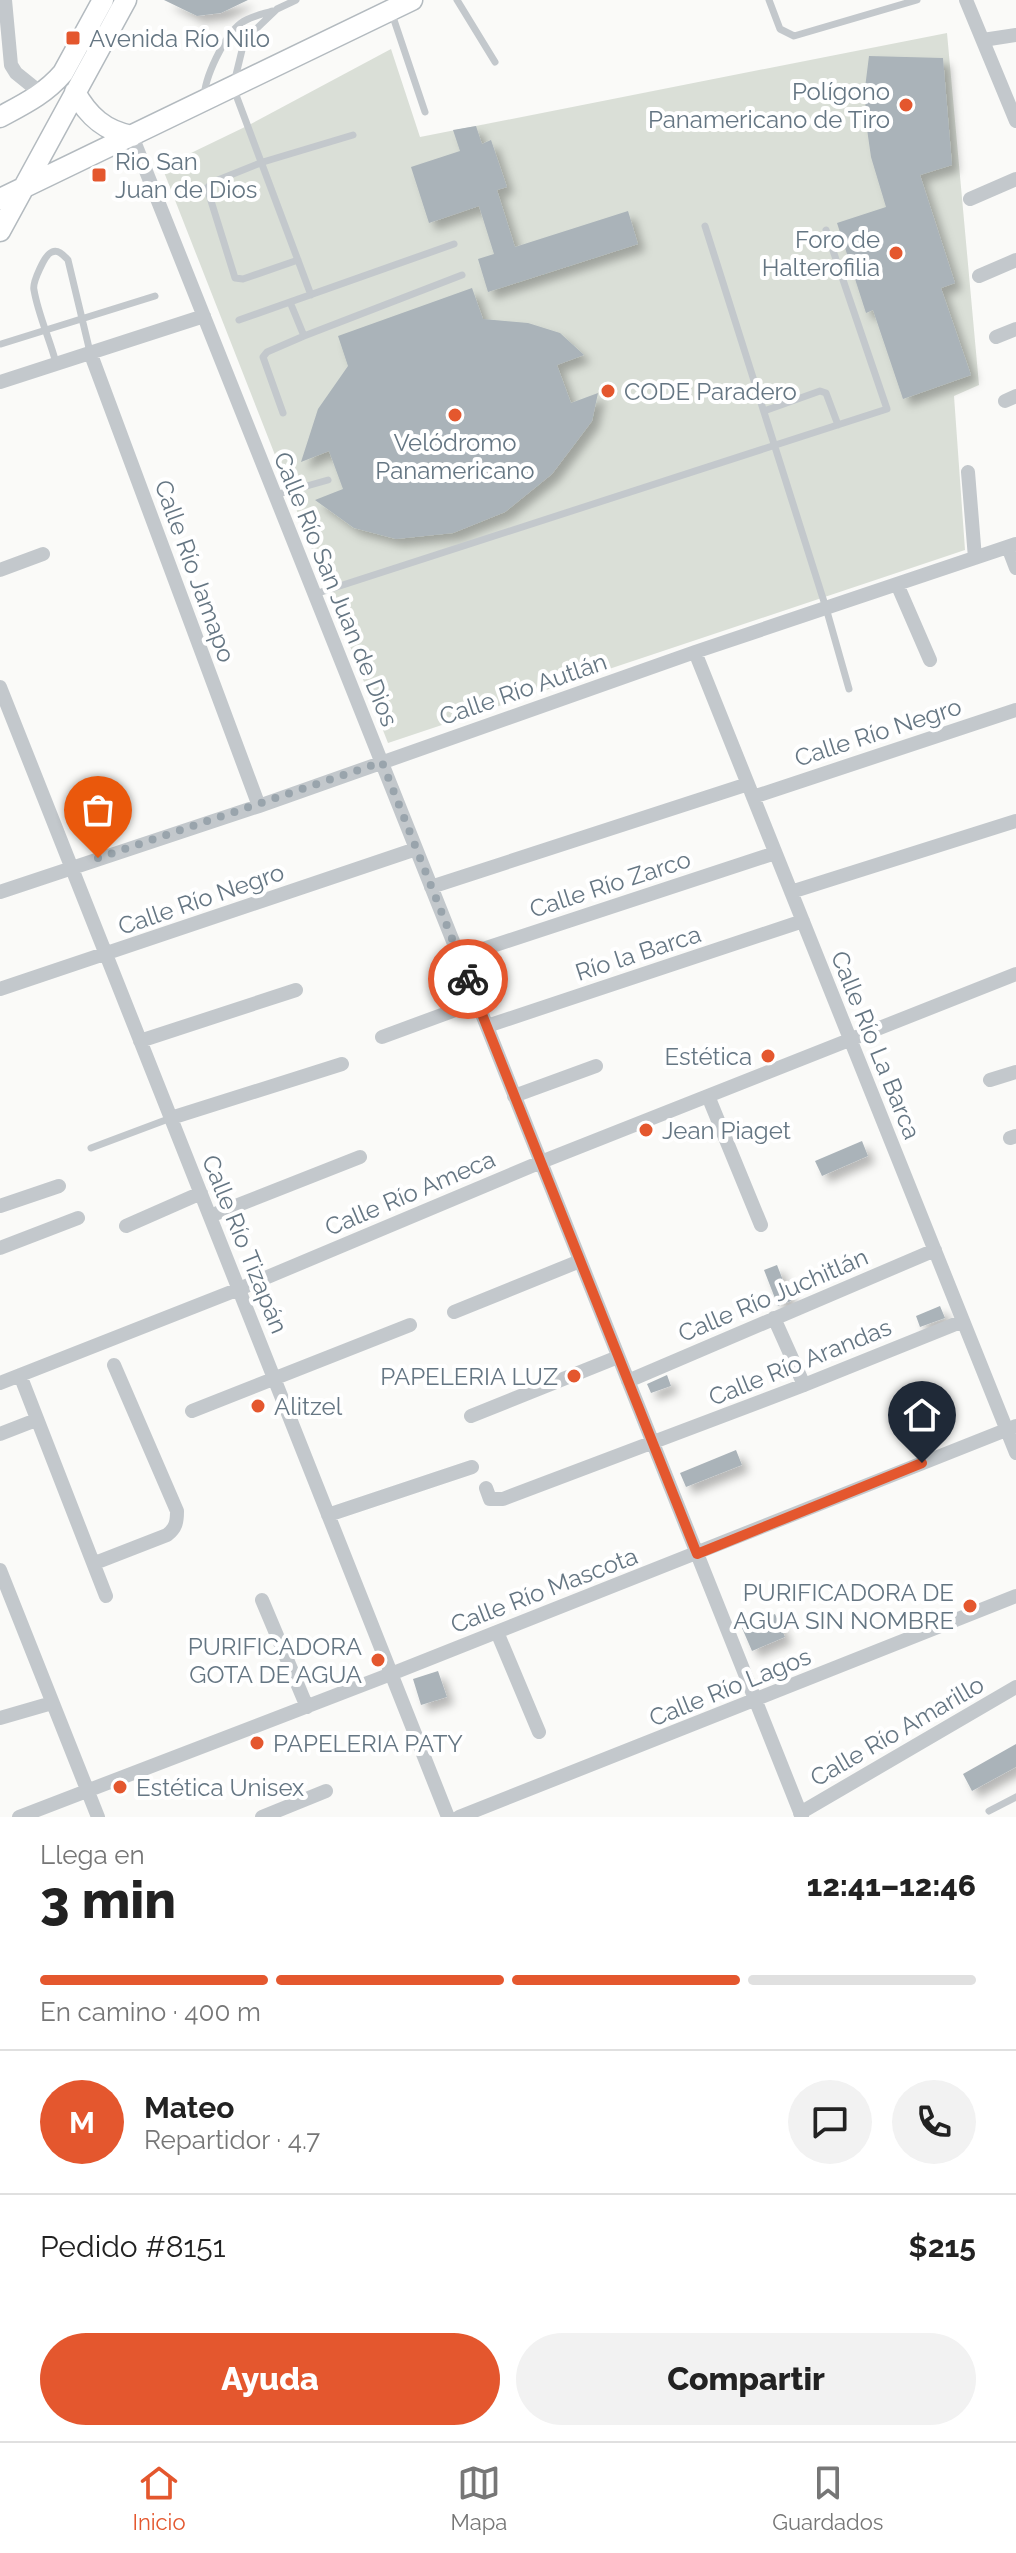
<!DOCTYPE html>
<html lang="es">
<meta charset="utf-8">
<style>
body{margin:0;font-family:Raleway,sans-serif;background:#f2f2f2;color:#222;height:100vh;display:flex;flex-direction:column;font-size:30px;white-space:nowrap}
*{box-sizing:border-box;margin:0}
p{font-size:26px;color:#767676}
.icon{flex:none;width:44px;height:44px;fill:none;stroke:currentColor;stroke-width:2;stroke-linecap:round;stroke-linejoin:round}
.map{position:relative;height:1817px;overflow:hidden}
.drawer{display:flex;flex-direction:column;background:#fff;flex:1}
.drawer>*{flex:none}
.pin{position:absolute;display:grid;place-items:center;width:68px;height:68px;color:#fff;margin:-82px -34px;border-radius:50% 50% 50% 0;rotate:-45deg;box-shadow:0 0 8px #0007}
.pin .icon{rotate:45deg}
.courier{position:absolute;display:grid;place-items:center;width:80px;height:80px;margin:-40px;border:6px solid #e4572e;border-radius:50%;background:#fff;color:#222;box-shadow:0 2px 10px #0007}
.headline em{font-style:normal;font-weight:800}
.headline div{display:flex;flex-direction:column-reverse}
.headline{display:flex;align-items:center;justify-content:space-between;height:136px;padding:0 40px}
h1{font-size:52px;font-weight:800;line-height:60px}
.bar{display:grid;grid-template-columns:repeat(4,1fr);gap:12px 8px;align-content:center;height:96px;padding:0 40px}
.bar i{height:10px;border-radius:6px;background:#e0e0e0}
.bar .on{background:#e4572e}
.bar p{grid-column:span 4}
.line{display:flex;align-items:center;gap:20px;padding:0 40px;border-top:2px solid #e0e0e0}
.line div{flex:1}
.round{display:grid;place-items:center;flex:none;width:84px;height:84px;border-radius:42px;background:#f2f2f2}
.action{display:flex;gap:16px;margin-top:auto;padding:16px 40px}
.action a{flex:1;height:92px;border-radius:48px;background:#e4572e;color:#fff;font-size:32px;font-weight:800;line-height:92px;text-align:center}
.action a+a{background:#f2f2f2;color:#222}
.tabs{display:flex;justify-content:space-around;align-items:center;height:112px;border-top:2px solid #e0e0e0;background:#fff;font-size:22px;color:#767676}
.tabs a{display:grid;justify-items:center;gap:4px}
.tabs .on{color:#e4572e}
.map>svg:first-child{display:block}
</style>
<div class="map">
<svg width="1016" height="1817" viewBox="0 0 1016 1817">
<defs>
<filter id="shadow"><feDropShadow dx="7" dy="7" stdDeviation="4" flood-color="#0004"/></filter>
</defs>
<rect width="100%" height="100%" fill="#fafaf8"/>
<path fill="#dadfd7" d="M947 33 979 385 954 396 965 550 388 743 162 167 249 125 391 49 420 137Z"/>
<path fill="#aab3b9" filter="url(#shadow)" d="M164 0H248L221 13 197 16Z
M869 56 943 58 952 165 920 175 955 283 941 288 971 375 903 399 873 310 866 313 837 223 886 207 871 157 866 122 865 88Z
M476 126 482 144 491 140 507 187 497 190 515 247 628 211 638 244 488 292 478 259 494 254 479 206 429 223 411 167 460 151 453 130Z
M472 288 483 319 528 323 560 333 584 355 557 365 571 403 598 393 592 421 552 474 505 512 453 533 396 539 354 528 315 500 343 489 329 451 301 462 318 409 348 366 338 336Z
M862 1141 868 1156 822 1176 815 1161Z
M777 1265 791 1301 778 1306 764 1270Z
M940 1306 945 1318 920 1327 916 1316Z
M667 1375 671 1386 651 1393 647 1384Z
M736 1450 742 1465 686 1487 680 1473Z
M775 1614 785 1637 752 1651 742 1628Z
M438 1671 447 1697 421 1705 413 1679Z
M1016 1744V1767L972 1791 963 1774Z"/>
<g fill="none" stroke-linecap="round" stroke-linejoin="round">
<g stroke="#b3babf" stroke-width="23">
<path id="secondary" d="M75 92C88 116 105 131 132 136
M0 117C24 104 45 94 63 73L103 0
M0 199 412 0
M0 231 126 0"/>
</g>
<path stroke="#c3c8cc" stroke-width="7" d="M296 0 277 9 254 31 243 46 233 87 311 295
M457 0 495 62
M769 0 780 29 794 36 917 0
M391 11 425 112
M204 99C204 78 224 36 241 23 249 17 263 14 272 11
M705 226 826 608 849 689
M298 260 243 279 235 278 207 188 213 182 263 162 353 135
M239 320 454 244
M304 336 462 275
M1 344 155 296
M56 363C50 340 38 314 34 290 32 283 45 254 52 252 59 249 64 256 68 260L90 352
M764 411 820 391 826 393 838 425
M283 413 263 357 267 352 304 336 290 302
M275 495 328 480
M315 594 887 409 826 230
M91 1148 171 1118
M989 1811 1016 1797"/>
<path stroke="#c3c8cc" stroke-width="14" d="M5 0 11 65 16 73 42 94
M966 0 1016 121
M983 40 1016 35
M132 136 802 1817
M970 199 1016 179
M979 276 1016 260
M996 337 1016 329
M90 352 259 806
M0 382 204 316
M1005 401 1016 396
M968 472 975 558
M1008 547 1016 568
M0 570 43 554
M897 584 930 660
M695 652 1016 1453
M0 687 448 1817
M753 797 1016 710
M431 887 748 784
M0 892 259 806 695 652 1016 544
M791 892 1016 821
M459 957 775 853
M0 989 416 849
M487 1026 803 921
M382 1037 477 1002
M140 1041 296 990
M990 1080 1016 1072
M514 1096 596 1066
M708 1096 761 1225
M171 1118 342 1064
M1010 1138 1016 1136
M0 1206 59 1186
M210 1216 360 1157
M126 1226 201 1193
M0 1248 78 1218
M454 1312 580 1261
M774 1318 804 1385
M20 1375 106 1596
M628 1381 935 1250
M0 1383 239 1289 541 1162 1016 974
M192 1411 410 1325
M471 1416 618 1357
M0 1434 36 1420
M486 1488 490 1499H503L804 1385 963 1321
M328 1515 472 1467
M95 1563 167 1535C176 1528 177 1522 177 1511L114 1365
M0 1570 98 1817
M262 1600 307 1707
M497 1632 539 1732
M0 1718 52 1703
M800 1813 1016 1687
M19 1817 391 1674 1016 1426
M262 1817 326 1791
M459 1817 1016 1596"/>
<use href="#secondary" stroke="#fff" stroke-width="20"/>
</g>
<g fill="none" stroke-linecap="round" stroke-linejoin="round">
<path stroke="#99a4ac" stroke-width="8" stroke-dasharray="0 14.4" d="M98 858 382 762 468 979"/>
<path stroke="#e4572e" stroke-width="10" d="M468 979 697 1554 922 1463"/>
</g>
<g fill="#e4572e" stroke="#fff" stroke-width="3">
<rect x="65" y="30" width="16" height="16" rx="4"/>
<circle cx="906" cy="105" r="8"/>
<rect x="91" y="167" width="16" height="16" rx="4"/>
<circle cx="896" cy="253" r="8"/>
<circle cx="608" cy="391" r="8"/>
<circle cx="455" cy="415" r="8"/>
<circle cx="768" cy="1056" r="8"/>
<circle cx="646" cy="1130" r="8"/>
<circle cx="574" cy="1376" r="8"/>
<circle cx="258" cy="1406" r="8"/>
<circle cx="970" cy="1606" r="8"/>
<circle cx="378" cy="1660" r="8"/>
<circle cx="257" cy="1743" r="8"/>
<circle cx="120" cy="1787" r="8"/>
</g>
<g text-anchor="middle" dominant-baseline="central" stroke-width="8" stroke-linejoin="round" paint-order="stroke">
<g font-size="24" fill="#657683" stroke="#fff" text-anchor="start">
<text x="89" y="38">Avenida Río Nilo</text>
<text x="890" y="91" text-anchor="end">Polígono<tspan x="890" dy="28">Panamericano de Tiro</tspan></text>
<text x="115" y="161">Rio San<tspan x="115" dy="28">Juan de Dios</tspan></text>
<text x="880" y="239" text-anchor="end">Foro de<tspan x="880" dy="28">Halterofilia</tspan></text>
<text x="624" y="391">CODE Paradero</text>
<text x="455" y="442" text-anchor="middle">Velódromo<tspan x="455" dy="28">Panamericano</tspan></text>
<text x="752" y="1056" text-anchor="end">Estética</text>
<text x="662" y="1130">Jean Piaget</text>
<text x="558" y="1376" text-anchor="end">PAPELERIA LUZ</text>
<text x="274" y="1406">Alitzel</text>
<text x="954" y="1592" text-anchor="end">PURIFICADORA DE<tspan x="954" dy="28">AGUA SIN NOMBRE</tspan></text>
<text x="362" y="1646" text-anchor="end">PURIFICADORA<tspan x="362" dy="28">GOTA DE AGUA</tspan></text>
<text x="273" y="1743">PAPELERIA PATY</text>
<text x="136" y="1787">Estética Unisex</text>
</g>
<g font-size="24" fill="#657683" stroke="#fff">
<text transform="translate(195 571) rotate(70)">Calle Río Jamapo</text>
<text transform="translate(336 589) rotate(68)">Calle Río San Juan de Dios</text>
<text transform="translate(523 689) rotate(-19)">Calle Río Autlán</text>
<text transform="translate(878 732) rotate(-18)">Calle Río Negro</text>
<text transform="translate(610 884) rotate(-18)">Calle Río Zarco</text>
<text transform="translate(201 899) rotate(-19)">Calle Río Negro</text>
<text transform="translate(638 953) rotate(-18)">Río la Barca</text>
<text transform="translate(876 1045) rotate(68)">Calle Río La Barca</text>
<text transform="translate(410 1193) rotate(-23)">Calle Río Ameca</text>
<text transform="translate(245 1244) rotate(68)">Calle Río Tizapán</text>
<text transform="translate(773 1295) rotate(-23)">Calle Río Juchitlán</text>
<text transform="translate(800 1362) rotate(-22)">Calle Río Arandas</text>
<text transform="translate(544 1590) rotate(-21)">Calle Río Mascota</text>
<text transform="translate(730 1687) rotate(-22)">Calle Río Lagos</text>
<text transform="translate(897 1731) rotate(-30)">Calle Río Amarillo</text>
</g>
</g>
</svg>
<div class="pin" style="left:98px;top:858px;background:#ea580c"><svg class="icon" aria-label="bag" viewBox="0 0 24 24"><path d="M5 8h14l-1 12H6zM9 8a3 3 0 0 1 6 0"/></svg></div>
<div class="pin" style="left:922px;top:1463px;background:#1f2937"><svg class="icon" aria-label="home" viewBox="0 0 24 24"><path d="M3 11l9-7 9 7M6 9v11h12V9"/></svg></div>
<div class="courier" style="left:468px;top:979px"><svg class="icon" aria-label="bike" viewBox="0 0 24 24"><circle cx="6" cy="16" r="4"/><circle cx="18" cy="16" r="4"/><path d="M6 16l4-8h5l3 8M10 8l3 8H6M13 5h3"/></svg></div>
</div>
<section class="drawer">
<div class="headline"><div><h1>3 min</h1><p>Llega en</p></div><em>12:41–12:46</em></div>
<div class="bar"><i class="on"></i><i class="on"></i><i class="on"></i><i></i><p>En camino · 400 m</p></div>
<div class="line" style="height:144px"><b class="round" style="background:#e4572e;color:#fff">M</b><div><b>Mateo</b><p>Repartidor · 4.7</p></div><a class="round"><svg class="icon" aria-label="chat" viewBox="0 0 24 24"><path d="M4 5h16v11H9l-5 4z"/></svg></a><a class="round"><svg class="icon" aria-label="phone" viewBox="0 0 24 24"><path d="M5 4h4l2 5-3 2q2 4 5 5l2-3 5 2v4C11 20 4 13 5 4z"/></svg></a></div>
<div class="line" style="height:104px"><div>Pedido #8151</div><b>$215</b></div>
<div class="action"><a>Ayuda</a><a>Compartir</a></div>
</section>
<nav class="tabs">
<a class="on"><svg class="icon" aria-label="home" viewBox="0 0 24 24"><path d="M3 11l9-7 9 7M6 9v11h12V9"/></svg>Inicio</a>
<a><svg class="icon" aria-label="map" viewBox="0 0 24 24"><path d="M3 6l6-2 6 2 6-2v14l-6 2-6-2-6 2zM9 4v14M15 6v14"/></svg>Mapa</a>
<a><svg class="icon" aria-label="saved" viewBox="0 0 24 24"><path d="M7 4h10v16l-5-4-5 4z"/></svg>Guardados</a>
</nav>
